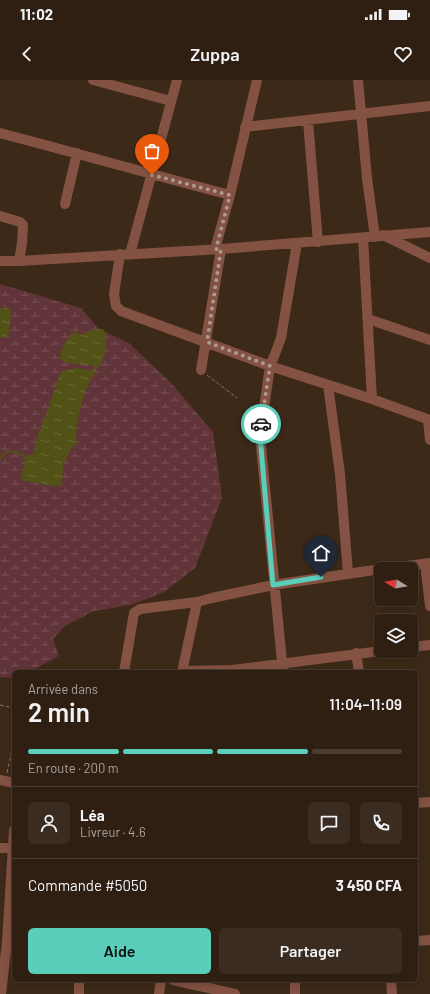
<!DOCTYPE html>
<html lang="fr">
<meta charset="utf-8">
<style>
body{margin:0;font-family:Barlow,sans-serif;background:#3a2c20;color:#f1f3f6;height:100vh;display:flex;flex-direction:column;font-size:15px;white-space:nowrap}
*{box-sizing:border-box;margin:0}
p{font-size:13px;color:#a7a29f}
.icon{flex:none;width:22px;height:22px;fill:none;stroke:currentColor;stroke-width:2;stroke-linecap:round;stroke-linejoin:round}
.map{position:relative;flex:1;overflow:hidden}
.details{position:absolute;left:12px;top:590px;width:406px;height:312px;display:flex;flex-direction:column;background:#2e1f12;border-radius:6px;box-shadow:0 2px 10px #0003,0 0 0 1px #493d32}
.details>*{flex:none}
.needle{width:26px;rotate:281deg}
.tools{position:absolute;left:374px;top:482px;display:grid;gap:8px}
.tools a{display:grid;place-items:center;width:44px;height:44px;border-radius:6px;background:#2e1f12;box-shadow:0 2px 10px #0003,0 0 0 1px #493d32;font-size:20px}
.pin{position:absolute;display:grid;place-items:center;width:34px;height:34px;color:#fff;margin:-41px -17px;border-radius:50% 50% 50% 0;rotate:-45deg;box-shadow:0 0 4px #0007}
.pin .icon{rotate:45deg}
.courier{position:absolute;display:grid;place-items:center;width:40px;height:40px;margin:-20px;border:3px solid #5bcebb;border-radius:50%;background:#fff;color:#222;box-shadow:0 1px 5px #0007}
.head em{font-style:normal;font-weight:600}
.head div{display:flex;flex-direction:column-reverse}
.head{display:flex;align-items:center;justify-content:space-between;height:68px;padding:0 16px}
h1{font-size:26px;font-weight:600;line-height:30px}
.bar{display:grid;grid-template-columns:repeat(4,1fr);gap:6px 4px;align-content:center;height:48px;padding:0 16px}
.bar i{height:5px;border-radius:3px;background:#493d32}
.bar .on{background:#5bcebb}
.bar p{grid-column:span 4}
.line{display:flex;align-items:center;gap:10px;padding:0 16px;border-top:1px solid #493d32}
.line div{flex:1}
.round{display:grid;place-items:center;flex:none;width:42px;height:42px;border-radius:6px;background:#3a2c20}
.primary-button{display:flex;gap:8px;margin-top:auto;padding:8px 16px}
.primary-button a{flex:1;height:46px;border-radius:6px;background:#5bcebb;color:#111;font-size:16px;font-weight:600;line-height:46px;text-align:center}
.primary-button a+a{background:#3a2c20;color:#f1f3f6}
.status{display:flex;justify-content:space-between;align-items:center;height:28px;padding:0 20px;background:#2e1f12;direction:ltr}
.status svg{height:11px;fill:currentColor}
header{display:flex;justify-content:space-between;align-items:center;height:52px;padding:0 16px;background:#2e1f12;font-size:18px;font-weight:600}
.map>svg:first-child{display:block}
</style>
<div class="status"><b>11:02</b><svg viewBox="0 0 49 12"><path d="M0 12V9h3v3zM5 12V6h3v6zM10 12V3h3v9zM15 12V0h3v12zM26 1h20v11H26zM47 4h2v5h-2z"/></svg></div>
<header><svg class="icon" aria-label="back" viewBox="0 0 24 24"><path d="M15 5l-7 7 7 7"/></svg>Zuppa<svg class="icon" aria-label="heart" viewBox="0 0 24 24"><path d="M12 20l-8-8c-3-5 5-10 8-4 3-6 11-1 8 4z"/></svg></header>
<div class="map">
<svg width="430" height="914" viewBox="0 0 430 914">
<defs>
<pattern id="wetland-marsh" width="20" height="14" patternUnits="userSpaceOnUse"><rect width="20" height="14" fill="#603439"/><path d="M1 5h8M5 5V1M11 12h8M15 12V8" fill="none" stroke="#775154"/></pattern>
<pattern id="water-ripples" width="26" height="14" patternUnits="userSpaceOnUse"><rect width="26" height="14" fill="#525216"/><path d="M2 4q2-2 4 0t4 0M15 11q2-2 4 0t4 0" fill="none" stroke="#6b6a37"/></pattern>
</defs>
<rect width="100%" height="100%" fill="#3d2918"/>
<path fill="url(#wetland-marsh)" d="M0 204 81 228 99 249 129 263 171 303 213 352 222 418 195 488 164 512 131 525 94 531 65 546 53 559 59 576 29 592H14V598L0 597Z"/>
<path fill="url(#water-ripples)" d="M0 228H7L11 231 9 252 6 258 0 257Z
M99 249 104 250C112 279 95 286 86 310 80 325 78 342 75 358L78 365H74L68 374 63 386 62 406C47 407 36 401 21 401V394L25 383 23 375 26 376 34 374C35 358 42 347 47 332 52 318 55 304 62 291L78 288 87 290 95 289 92 285C85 285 75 284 68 283 65 282 63 280 59 279L64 264 70 255 77 250V254L82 255 85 252Z"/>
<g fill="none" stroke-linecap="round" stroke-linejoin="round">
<path stroke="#525216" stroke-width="2" d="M0 378C9 368 12 371 23 375"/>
<path stroke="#847365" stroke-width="1" stroke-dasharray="4 2" stroke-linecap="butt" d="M207 295 237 318
M0 625 14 628
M7 693 14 660"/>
<path stroke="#845243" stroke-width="10" d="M93 0 171 21
M358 0 367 98 375 157
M308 41 318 162
M245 47 430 26
M0 53C77 73 153 95 230 115
M65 124 77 73
M0 136 20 142 23 145 22 163 19 181
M383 155 430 178
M363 158 372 319
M215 169 230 115 257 0
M120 174 114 214 116 226 121 231 270 286 372 319 430 340
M130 174 177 0
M0 181H19L221 169 430 152
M368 239 430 260
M201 290 221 169
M328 305 340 394 348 493
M428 340 430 360
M425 484 430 526
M382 489 430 483
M411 567 430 565
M356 573 359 592
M182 591 232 590 381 571
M124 592 134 533 140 529 197 522 212 518 273 505 381 489
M182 592 197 522
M283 592 260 356 270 286 275 274 281 258 297 163
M0 700 14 703
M416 723 430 722
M0 768H12
M416 861 430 860
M173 900 235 914
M295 900V914
M391 900 392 914
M1 914 7 862 14 750
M79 914V900
M159 914 161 900"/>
</g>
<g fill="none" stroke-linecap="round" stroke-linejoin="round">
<path stroke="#aa9b8e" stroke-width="4" stroke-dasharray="0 7.2" d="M152 95 230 115 216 169H221L207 262 270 286 261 344"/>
<path stroke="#5bcebb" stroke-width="5" d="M261 344 260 356 273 505 321 497"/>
</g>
</svg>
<div class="tools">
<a><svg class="needle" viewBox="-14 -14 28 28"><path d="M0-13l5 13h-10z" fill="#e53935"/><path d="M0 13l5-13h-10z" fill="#a7a29f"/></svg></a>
<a><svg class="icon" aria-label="layers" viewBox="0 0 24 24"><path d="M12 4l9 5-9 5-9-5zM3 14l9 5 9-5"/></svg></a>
</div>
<div class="pin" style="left:152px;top:95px;background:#ea580c"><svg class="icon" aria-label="bag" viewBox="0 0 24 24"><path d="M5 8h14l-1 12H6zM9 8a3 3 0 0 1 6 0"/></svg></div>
<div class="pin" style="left:321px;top:497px;background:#1f2937"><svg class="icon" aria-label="home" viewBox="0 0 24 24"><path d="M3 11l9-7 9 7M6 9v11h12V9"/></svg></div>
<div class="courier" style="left:261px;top:344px"><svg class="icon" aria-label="car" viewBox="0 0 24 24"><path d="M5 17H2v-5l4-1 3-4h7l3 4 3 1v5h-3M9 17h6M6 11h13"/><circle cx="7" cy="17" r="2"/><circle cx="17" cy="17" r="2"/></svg></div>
<section class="details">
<div class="head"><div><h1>2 min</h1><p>Arrivée dans</p></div><em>11:04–11:09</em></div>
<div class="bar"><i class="on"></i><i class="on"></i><i class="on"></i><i></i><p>En route · 200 m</p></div>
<div class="line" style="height:72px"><a class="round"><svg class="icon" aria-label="person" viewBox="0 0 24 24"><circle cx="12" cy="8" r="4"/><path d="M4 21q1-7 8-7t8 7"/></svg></a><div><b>Léa</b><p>Livreur · 4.6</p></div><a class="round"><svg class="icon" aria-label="chat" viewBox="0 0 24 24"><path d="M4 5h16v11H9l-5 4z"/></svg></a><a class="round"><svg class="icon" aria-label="phone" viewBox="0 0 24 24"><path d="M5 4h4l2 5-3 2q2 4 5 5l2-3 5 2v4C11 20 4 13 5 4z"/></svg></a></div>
<div class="line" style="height:52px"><div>Commande #5050</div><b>3 450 CFA</b></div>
<div class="primary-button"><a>Aide</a><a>Partager</a></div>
</section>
</div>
